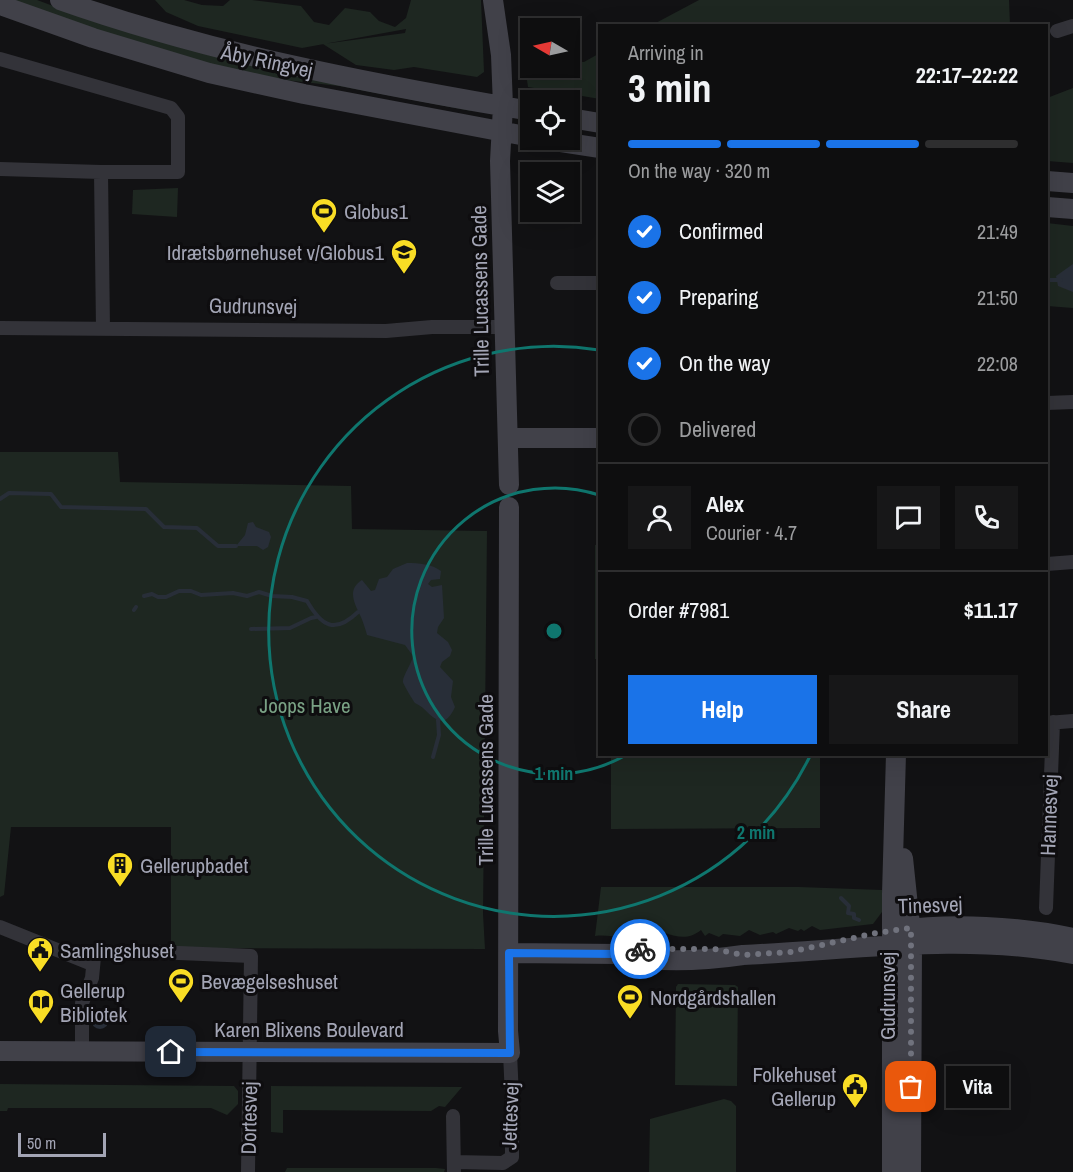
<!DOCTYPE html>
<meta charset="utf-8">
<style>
body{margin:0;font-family:"Archivo Narrow",sans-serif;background:#171718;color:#f1f3f6;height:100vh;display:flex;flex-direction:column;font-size:22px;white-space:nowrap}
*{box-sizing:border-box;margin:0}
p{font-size:20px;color:#9b9c9e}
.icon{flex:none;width:33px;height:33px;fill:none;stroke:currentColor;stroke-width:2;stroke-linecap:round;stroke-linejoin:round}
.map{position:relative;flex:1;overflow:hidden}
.panel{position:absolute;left:598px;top:24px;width:450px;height:732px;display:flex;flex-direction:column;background:#0e0e0f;border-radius:0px;box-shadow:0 6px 24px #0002,0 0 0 2px #2e2e2f}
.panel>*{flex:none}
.needle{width:39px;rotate:279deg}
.fabs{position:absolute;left:520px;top:18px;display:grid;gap:12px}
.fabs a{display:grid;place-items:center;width:60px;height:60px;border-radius:0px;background:#0e0e0f;box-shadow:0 6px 24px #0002,0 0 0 2px #2e2e2f;font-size:30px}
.scale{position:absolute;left:18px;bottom:15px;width:88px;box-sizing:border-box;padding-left:6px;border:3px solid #a3a5b5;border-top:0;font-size:16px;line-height:21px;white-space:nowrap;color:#a3a5b5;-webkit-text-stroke:4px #0e0d0f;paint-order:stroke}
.pin{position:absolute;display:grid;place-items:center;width:51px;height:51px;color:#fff;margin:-26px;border-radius:12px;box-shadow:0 3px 9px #0006}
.courier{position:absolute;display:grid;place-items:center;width:60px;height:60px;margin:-30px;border:4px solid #1a73e8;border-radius:50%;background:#fff;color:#222;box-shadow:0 2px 8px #0007}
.bubble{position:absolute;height:42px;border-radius:0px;background:#0e0e0f;box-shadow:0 6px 24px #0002,0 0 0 2px #2e2e2f;font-size:20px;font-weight:700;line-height:42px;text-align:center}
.head em{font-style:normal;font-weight:700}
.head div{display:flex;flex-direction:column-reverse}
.head{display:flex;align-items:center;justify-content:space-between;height:102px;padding:0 30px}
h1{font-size:39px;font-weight:700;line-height:45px}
.bar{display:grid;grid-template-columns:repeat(4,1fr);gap:9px 6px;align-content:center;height:72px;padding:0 30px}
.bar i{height:8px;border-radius:4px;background:#2e2e2f}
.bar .on{background:#1a73e8}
.bar p{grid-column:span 4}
.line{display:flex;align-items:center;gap:15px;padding:0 30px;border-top:2px solid #2e2e2f}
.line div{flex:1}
.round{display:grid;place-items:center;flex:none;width:63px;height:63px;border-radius:0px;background:#171718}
ol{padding:0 30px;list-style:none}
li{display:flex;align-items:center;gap:18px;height:66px}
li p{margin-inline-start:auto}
li .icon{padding:6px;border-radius:50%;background:#1a73e8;color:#fff;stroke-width:4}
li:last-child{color:#9b9c9e}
li i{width:33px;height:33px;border:3px solid #2e2e2f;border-radius:50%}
.action{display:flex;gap:12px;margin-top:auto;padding:12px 30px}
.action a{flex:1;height:69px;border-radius:0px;background:#1a73e8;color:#fff;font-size:24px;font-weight:700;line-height:69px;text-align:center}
.action a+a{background:#171718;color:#f1f3f6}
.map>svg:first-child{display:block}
</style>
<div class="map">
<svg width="1073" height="1172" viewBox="0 0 1073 1172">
<rect width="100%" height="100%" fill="#121214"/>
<path fill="#1e2721" d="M8 0H37L99 23 471 108V111L339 86 258 77 159 51Z
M155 0H184L202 5 223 6 230 0H252L301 6 314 22 329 25 345 8 370 12 379 21 395 27 406 18 411 0H481L484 72 477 77 414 67 394 70 356 65 323 44 405 33 406 29 302 48 198 26 166 12Z
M699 0H1009L1010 25H652Z
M600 53V99L528 87 524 60H531V68H570V61L584 62Z
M1073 88V163L1047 161V98Z
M178 188 177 217 132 214 133 190Z
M1047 223 1073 226V308L1047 306Z
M0 452H118L120 482 351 486 352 529 487 531 483 914 485 949 171 948V827H11L4 895 0 897Z
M595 545H600V659H595Z
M611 755H820V828L611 829Z
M601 887H799L882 890V912L873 924 820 930 812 926 804 931 801 929 798 931 789 928 776 934 773 932 760 935 749 930 740 936 723 934 719 937 709 933 705 936 701 930C690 939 679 938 665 933L659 937 641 936 637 937 630 934C618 939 608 934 595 936Z
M678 984 735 985 738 987 737 1086 675 1085 676 987Z
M0 1084 234 1086 238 1091V1104L227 1115 211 1108H8L7 1111H0Z
M271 1086 462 1087 445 1107 439 1106 431 1111 283 1110V1133L271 1132Z
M724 1099 731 1101 736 1106V1172H649L650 1119Z
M287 1168H436L445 1169 444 1172H285Z"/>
<path fill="#282e38" d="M1073 264V292L1058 286 1056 276Z
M253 522 256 527 269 532 271 537 268 547 263 550 257 546H236L245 535 248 523Z
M407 563C419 563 432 564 441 571L440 579 431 580 428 584 432 587 442 585 444 618 438 627 437 633 448 642 452 650 450 656 442 662 440 667 453 681 451 697 455 707C445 729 436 721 423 708 421 706 418 705 415 703 414 702 403 684 403 682 402 677 412 663 413 656L405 645 367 635C365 628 363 621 360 615 354 603 347 589 362 580L371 591 375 590 379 579 387 577 393 569Z
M91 1020a9 9 0 1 1 18 0a9 9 0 1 1-18 0Z"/>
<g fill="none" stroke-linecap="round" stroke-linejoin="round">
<path stroke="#282e38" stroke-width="4" d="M1047 280H1061
M0 499 9 493 51 494 61 507 146 509 164 527 197 528 218 546H236
M144 596 152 594 158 597H166L179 591H191L201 595 233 593 247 596 259 592 272 596 292 597 307 601C322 627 335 634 358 612
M134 610 136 607
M251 629 290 628 311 618 316 617
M433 757 439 735 438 720
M841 898 849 906 848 913 854 914V918L859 920"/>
<path stroke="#333339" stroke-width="14" d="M1057 31 1073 26
M0 59 171 108 178 117V172H101L0 169
M101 172 103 329
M557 283H600
M0 328 386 331 432 327H505
M1047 403 1073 402
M1047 564 1073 562
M1047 723 1073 721
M1046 908 1053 722
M0 927 92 964
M82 1052V1003L92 978 94 957 99 953 155 952 251 956 248 1172
M453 1116 454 1172
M454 1162 503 1163 512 1157V1097L510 1053"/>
<path stroke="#414149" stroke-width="20" d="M60 0C213 54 372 84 531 111
M493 0 501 55 503 106 500 161 509 485
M0 5 93 38 209 73 304 94 531 137
M570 118 600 123
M548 140 600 148
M1047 181 1073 183
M1047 207 1073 209
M508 438H600
M903 858 912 944 911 1172
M898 930C953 923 1019 926 1073 938
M509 953 619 954 630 951
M619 954C658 964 702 961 743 955 853 950 964 933 1073 954
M0 1051 510 1053 508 1031 509 507
M892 1172V894L896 754"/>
</g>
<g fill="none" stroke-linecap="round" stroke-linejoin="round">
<path stroke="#70727d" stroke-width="6" stroke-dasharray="0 10.8" d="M640 949H714L743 955 790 952 876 933 911 928V1087"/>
<path stroke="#1a73e8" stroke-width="8" d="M171 1052 510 1053 509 953 619 954 640 949"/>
</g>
<g fill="none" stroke="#0f766e" stroke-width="3">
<path d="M626 755A143 143 0 1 1 599 495"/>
<path d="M810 756A285 285 0 1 1 599 350"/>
</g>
<defs>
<g id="stadium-pin" transform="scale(1.35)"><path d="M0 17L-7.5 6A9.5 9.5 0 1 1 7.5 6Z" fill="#f9dd25" stroke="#0e0d0f"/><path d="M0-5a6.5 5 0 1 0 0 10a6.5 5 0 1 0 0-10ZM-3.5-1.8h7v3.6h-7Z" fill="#111"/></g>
<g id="school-pin" transform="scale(1.35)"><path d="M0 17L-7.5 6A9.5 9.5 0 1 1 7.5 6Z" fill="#f9dd25" stroke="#0e0d0f"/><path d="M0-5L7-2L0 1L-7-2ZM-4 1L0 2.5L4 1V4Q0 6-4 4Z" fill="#111"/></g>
<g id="building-pin" transform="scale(1.35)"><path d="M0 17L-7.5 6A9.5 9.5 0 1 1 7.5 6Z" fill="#f9dd25" stroke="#0e0d0f"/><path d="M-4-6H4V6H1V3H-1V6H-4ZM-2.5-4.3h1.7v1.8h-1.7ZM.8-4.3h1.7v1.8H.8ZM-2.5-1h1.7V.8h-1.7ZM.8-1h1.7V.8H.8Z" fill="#111"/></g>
<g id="civic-pin" transform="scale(1.35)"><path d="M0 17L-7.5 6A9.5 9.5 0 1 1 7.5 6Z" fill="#f9dd25" stroke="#0e0d0f"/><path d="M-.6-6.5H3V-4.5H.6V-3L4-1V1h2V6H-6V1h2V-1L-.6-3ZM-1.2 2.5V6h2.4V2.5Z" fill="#111"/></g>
<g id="library-pin" transform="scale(1.35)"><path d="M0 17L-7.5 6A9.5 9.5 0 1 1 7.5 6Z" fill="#f9dd25" stroke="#0e0d0f"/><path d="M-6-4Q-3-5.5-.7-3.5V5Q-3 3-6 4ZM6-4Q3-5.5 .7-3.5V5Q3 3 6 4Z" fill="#111"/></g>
</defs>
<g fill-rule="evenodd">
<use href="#stadium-pin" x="324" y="211"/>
<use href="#school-pin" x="404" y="252"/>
<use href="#building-pin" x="120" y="865"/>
<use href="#civic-pin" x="40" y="950"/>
<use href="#stadium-pin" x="181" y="981"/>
<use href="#stadium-pin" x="630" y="997"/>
<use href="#library-pin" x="41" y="1002"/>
<use href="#civic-pin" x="855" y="1086"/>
</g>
<g text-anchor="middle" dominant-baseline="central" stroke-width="6" stroke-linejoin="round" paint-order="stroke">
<g font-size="21" fill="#a3a5b5" stroke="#0e0d0f">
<text transform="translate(267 61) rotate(12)">Åby Ringvej</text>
<text transform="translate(480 291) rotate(-91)">Trille Lucassens Gade</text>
<text transform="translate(253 306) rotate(1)">Gudrunsvej</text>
<text transform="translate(485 780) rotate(-90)">Trille Lucassens Gade</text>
<text transform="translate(1049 815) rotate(-88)">Hannesvej</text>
<text transform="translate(930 905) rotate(-2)">Tinesvej</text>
<text transform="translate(887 996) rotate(-90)">Gudrunsvej</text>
<text x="309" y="1029">Karen Blixens Boulevard</text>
<text transform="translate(510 1116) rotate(-88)">Jettesvej</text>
<text transform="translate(249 1118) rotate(-89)">Dortesvej</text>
</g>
<g font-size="21" fill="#a3a5b5" stroke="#0e0d0f" text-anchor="start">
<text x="344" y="211">Globus1</text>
<text x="384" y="252" text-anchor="end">Idrætsbørnehuset v/Globus1</text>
<text x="140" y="865">Gellerupbadet</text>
<text x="60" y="950">Samlingshuset</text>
<text x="201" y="981">Bevægelseshuset</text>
<text x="60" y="990">Gellerup<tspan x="60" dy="24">Bibliotek</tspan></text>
<text x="650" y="997">Nordgårdshallen</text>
<text x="836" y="1074" text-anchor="end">Folkehuset<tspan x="836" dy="24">Gellerup</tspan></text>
</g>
<g font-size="21" fill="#79a184" stroke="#0e0d0f">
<text x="305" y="705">Joops Have</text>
</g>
</g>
<circle cx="554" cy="631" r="9" fill="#0f766e" stroke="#0e0d0f" stroke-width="3"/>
<g font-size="18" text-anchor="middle" font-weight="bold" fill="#0f766e" stroke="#0e0d0f" stroke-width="6" stroke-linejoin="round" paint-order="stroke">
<text x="554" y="780">1 min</text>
<text x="756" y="839">2 min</text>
</g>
</svg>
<div class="fabs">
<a><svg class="needle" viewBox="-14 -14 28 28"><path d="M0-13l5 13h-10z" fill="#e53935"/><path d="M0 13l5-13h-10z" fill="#9b9c9e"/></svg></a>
<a><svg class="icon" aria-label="locate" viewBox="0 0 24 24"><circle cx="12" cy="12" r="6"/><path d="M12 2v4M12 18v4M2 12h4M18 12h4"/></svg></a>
<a><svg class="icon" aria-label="layers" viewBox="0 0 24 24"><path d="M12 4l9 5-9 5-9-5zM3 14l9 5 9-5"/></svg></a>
</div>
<div class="scale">50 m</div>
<div class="pin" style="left:911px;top:1087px;background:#ea580c"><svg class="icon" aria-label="bag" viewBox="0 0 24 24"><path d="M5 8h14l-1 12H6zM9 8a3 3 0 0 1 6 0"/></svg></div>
<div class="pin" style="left:171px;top:1052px;background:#1f2937"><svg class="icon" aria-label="home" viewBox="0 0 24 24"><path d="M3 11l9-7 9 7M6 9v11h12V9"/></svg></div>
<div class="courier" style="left:640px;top:949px"><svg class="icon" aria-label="bike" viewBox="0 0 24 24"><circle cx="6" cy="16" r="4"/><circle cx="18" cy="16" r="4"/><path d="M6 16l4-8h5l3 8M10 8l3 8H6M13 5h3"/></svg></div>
<div class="bubble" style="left:946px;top:1066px;width:63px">Vita</div>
<section class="panel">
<div class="head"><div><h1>3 min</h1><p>Arriving in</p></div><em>22:17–22:22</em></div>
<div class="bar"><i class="on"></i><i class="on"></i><i class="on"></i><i></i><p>On the way · 320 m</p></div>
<ol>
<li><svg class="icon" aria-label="check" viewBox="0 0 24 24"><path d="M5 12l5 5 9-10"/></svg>Confirmed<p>21:49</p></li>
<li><svg class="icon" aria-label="check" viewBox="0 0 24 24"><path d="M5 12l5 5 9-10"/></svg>Preparing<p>21:50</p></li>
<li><svg class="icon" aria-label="check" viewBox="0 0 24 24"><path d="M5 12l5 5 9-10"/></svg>On the way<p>22:08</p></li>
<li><i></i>Delivered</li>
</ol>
<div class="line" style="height:108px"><a class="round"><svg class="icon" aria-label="person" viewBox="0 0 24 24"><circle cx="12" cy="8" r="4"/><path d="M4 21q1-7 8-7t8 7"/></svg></a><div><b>Alex</b><p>Courier · 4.7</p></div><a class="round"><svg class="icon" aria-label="chat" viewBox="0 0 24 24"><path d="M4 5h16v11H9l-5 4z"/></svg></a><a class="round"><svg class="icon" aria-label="phone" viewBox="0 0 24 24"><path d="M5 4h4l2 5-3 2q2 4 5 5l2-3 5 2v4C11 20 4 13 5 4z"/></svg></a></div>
<div class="line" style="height:78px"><div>Order #7981</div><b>$11.17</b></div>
<div class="action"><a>Help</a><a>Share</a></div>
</section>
</div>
